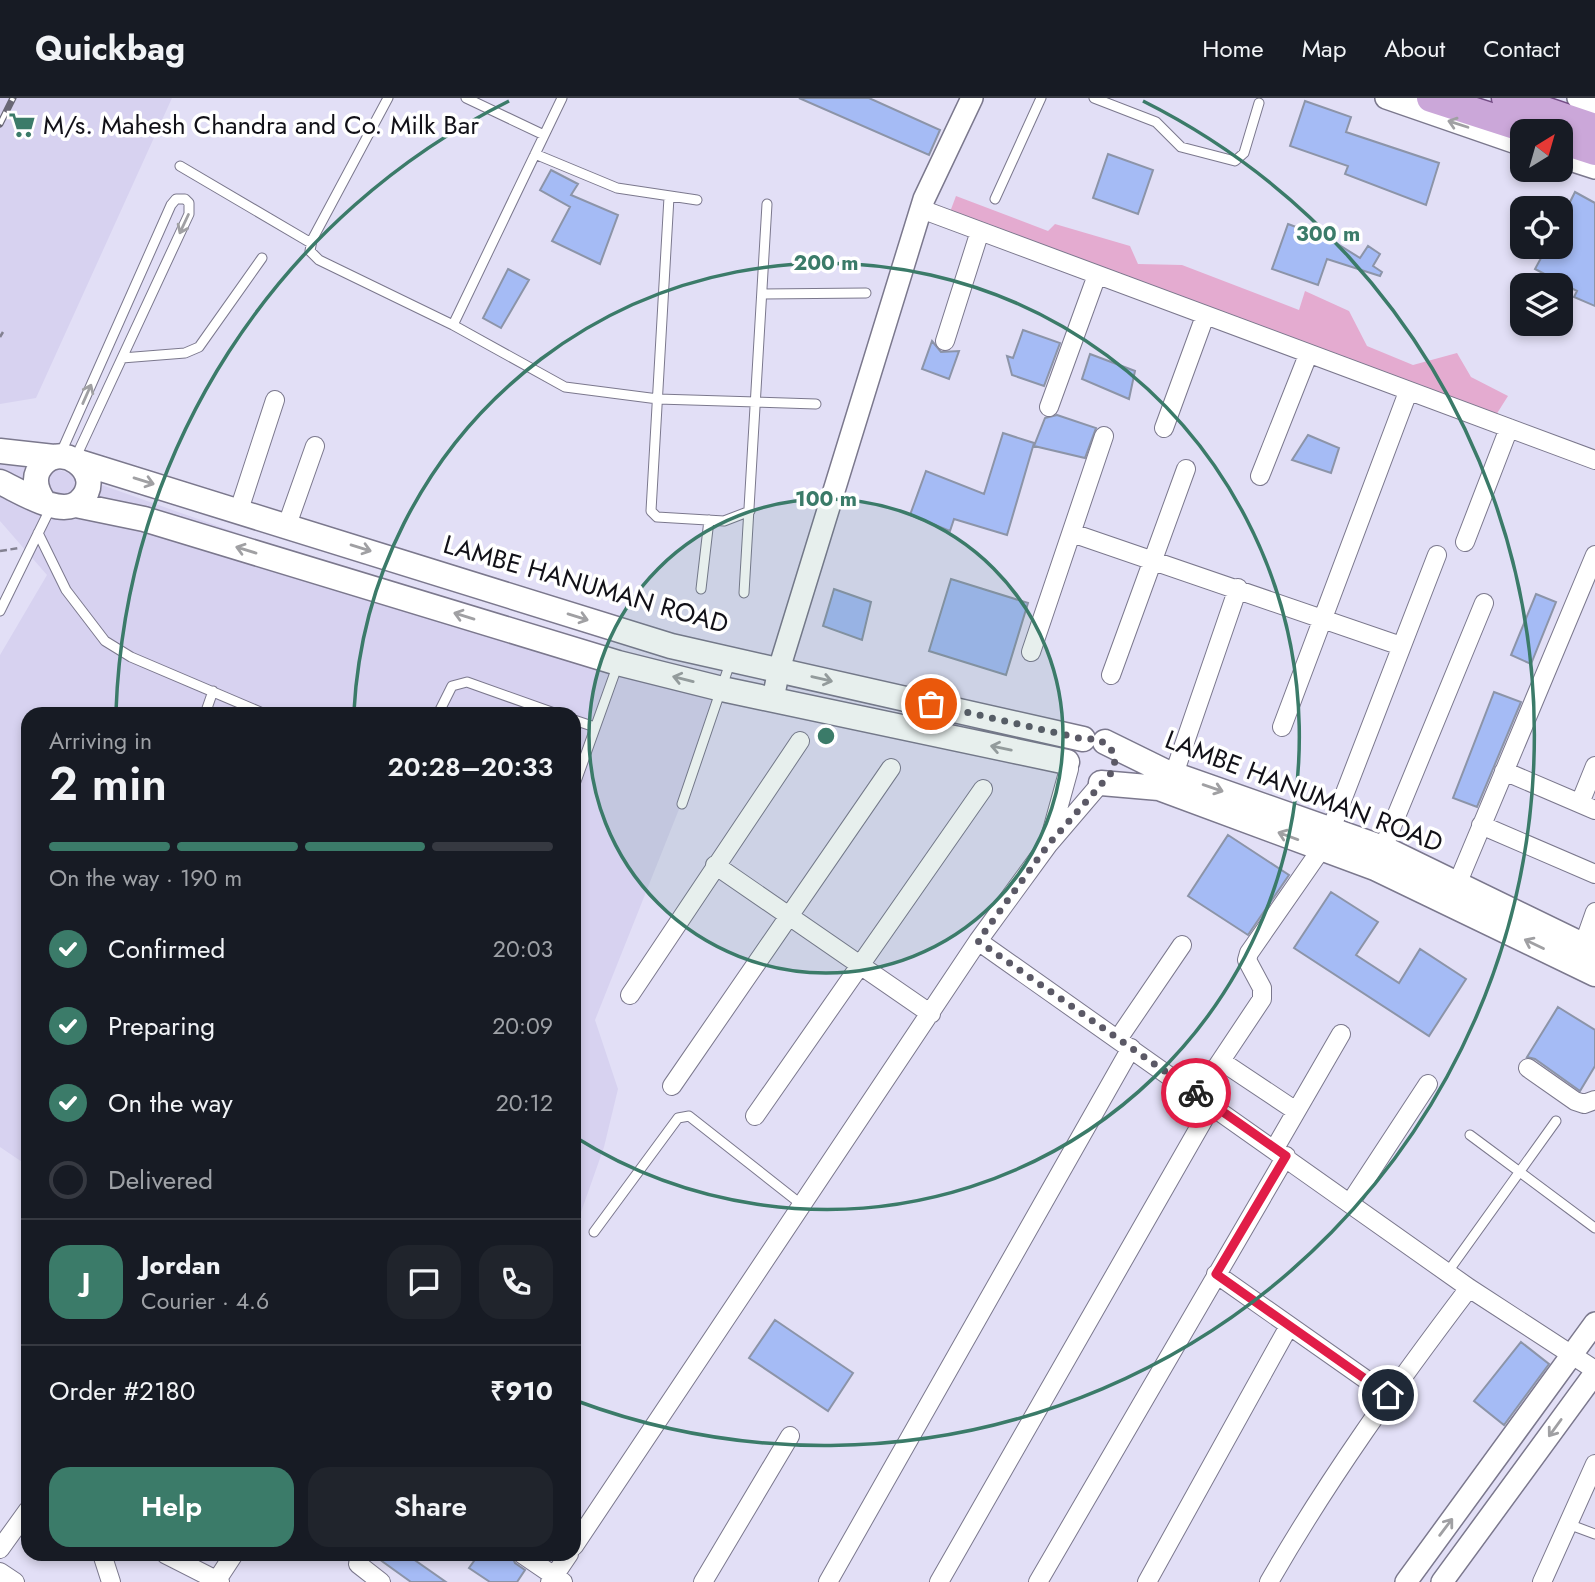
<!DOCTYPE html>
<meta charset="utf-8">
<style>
body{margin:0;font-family:Jost,sans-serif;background:#20242c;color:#f1f3f6;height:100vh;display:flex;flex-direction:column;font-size:26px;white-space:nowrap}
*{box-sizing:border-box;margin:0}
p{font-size:23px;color:#9ea1a6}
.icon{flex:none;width:38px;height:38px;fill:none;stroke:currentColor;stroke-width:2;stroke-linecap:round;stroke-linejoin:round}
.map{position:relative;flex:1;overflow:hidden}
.side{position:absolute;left:21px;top:609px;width:560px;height:854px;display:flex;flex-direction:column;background:#171b24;border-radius:21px;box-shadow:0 4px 10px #0003}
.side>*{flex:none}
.needle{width:46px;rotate:37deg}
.buttons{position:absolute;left:1510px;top:21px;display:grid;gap:14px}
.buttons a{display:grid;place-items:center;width:63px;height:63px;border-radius:14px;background:#171b24;box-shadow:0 4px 10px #0003;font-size:35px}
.pin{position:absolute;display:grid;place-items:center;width:60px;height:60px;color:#fff;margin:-30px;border:4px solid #fff;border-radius:50%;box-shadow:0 2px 7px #0007}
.courier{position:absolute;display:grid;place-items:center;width:70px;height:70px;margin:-35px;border:5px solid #e11d48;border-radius:50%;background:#fff;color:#222;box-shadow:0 2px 9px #0007}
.summary em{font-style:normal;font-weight:600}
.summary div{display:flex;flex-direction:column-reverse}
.summary{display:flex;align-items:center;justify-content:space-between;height:119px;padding:0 28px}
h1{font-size:46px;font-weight:600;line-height:52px}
.bar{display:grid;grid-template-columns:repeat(4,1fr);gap:10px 7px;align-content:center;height:84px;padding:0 28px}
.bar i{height:9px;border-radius:5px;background:#363941}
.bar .active{background:#3b7b69}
.bar p{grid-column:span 4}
.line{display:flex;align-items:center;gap:18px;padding:0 28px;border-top:2px solid #363941}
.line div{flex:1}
.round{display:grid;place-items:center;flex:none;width:74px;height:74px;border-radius:21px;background:#20242c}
ol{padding:0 28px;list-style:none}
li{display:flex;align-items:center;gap:21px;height:77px}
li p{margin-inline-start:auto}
li .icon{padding:7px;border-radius:50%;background:#3b7b69;color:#fff;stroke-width:4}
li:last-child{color:#9ea1a6}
li i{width:38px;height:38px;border:4px solid #363941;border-radius:50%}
.cta{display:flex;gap:14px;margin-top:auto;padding:14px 28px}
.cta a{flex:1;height:80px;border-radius:21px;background:#3b7b69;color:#fff;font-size:28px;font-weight:600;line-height:80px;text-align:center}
.cta a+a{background:#20242c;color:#f1f3f6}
header{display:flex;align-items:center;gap:42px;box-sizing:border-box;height:98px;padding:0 35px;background:#171b24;border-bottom:2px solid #363941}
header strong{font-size:33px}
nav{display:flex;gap:38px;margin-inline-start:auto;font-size:24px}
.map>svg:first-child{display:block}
</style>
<header>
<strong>Quickbag</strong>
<nav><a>Home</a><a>Map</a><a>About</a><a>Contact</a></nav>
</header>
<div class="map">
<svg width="1595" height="1484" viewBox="0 0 1595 1484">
<rect width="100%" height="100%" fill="#e2dff6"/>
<path fill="#d7d2f0" d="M0 0H172L36 300 0 306Z
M0 351 721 606 595 922 618 991 604 1049 574 1134V616H28V1068L0 1049V557L47 477 0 423Z"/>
<path fill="#e4abd0" d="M956 98 1048 133 1055 126 1130 148 1138 166 1182 167 1299 212 1305 193 1349 213 1367 248 1413 267 1457 255 1471 279 1508 298 1496 317 950 114Z"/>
<path fill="#a5bbf5" stroke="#8c94a8" stroke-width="2" d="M799 0H869L940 32 929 57Z
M1305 3 1351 19 1346 34 1439 65 1426 107 1345 76 1348 68 1290 48Z
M1108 56 1153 72 1138 116 1093 100Z
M551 72 578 86 571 97 618 117 600 166 552 143 570 109 540 92Z
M1575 94 1595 105V208L1574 199 1577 193 1535 171 1547 149H1561V122Z
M1288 126 1331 142 1360 160 1368 148 1380 156 1373 168 1382 174 1380 178 1327 161 1318 187 1272 171Z
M508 171 529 182 501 230 483 220Z
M1023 232 1060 245 1044 288 1012 277 1007 258 1013 260Z
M932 243 941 254 959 253 949 281 922 271Z
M1090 256 1135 273 1129 301 1082 281Z
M1057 317 1096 330 1085 360 1034 348 1045 320Z
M1003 335 1034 345 1007 437 954 421 950 433 910 417 926 373 984 396Z
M1308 337 1339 350 1331 375 1292 362Z
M951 481 1028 505 1006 577 929 553Z
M834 491 871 504 862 542 823 528Z
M1536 496 1556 504 1531 566 1511 557Z
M1494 594 1521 604 1477 709 1453 700Z
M1228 737 1289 777 1248 837 1188 798Z
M1331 794 1378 824 1356 857 1399 885 1420 851 1466 881 1429 938 1294 850Z
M1558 909 1595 932V968L1580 993 1535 961 1527 959Z
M775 1222 853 1275 828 1313 749 1260Z
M1521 1244 1549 1266 1504 1327 1474 1303Z
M372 1456H406L446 1484H411Z
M479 1456H511L515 1465 525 1472 517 1484H490L469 1470Z"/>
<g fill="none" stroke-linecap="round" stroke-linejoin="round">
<g stroke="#7b788d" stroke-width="11">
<path id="service" d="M388 0 312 142 310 153 319 162 453 227 565 289 658 301 816 306
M466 0 544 37
M1094 0 1156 24 1181 49 1235 63 1244 55 1259 5
M535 56 617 90 697 102
M180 68 311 145
M669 99 651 413 657 419 724 423 750 413
M995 101 1041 0
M763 196 866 195
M453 227 562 0
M122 260 185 255 199 249 262 160
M60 357 171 107 176 101H185L189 105V116L75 361
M38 435 66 492 105 543 131 559 265 616
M701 491 709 422
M744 495 767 106
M0 513 51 409
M205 616 213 593
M438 616 452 588 467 584 557 616
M574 622 595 629
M574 689 618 566
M682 706 730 565
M1470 1037 1595 1130
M594 1134 678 1020 689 1018 802 1107
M1447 1175 1556 1023
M1568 1426 1595 1436"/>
</g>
<g stroke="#7b788d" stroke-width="20">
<path id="minor" d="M921 111 1595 362
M945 243 980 133
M1049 309 1097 177
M1164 330 1205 218
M1260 378 1308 257
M239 412 275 302
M287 427 315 348
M1072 435 1401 548
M1465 444 1509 330
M1031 554 1104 338
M1111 577 1186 371
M1282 629 1408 294
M1069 671 1048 747 1101 685
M1504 673 1595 712
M1174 676 1238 490
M1580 705 1595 668
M1481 727 1595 776
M1331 731 1437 457
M1383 750 1484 505
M715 767 931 916
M1453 796 1595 457
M978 843 1469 1190 1595 1272
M1583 848 1595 814
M630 897 800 643
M1118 941 1182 847
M1221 963 1296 1013
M1528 970 1575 1003 1584 1006 1595 1002
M672 988 891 670
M1198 997 1262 901V890L1247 862 1249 855 1322 750
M755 1018 983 691
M1275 1050 1341 936
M1350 1105 1428 986
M1216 1176 1388 1297
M574 1448 978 843 1048 747
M0 1451 28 1412
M102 1456 111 1484
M165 1456 220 1484
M522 1456 563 1484
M358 1466 381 1484
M0 1474 15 1484
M217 1482 234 1456
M550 1484 569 1456
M703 1484 790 1338
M828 1484 1131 950
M939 1484 1212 1007
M1038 1484 1286 1058
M1147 1484 1289 1228
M1269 1484C1328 1381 1397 1285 1469 1190
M1542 1484 1595 1366"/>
</g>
<g stroke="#7b788d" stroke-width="24">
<path id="tertiary" d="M1386 0 1522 47
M1578 0 1595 6
M1561 59 1595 70
M773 601 779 571 924 101 972 0
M1406 1484 1595 1225
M1442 1484 1595 1275"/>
</g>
<g stroke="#7b788d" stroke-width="27">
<path id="secondary" d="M0 353 54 359
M79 364 671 548 1083 641
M0 384C20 393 62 421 80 403 109 375 56 337 38 373 33 384 37 394 44 404
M76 407 144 421 618 565 722 591 1067 664
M1105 644 1164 673 1383 750 1595 853
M1101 685 1159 690 1375 770 1595 876"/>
</g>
<g stroke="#744d85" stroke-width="31">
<path id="primary" d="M1431 0 1534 33
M1506 0 1595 30
M1561 42 1595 53"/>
</g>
<path stroke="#838191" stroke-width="2.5" stroke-dasharray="7 3.5" stroke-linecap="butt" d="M0 239 3 234
M0 453 19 450"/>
<use href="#service" stroke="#fff" stroke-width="9"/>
<use href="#minor" stroke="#fff" stroke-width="18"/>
<use href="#tertiary" stroke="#fff" stroke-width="21"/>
<use href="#secondary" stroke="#fff" stroke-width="24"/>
<use href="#primary" stroke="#cba7d9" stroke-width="28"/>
<g stroke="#696775" stroke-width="7">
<path id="rail" d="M0 26 13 0"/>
</g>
<use href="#rail" stroke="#fff" stroke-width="4.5" stroke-dasharray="13" stroke-linecap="butt"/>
</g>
<defs><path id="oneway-shaft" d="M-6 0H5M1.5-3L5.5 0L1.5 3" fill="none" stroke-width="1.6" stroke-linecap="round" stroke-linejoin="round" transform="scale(1.75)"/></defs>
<g stroke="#a0a0a3">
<use href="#oneway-shaft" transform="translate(1458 26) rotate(-162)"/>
<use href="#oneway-shaft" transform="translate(184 126) rotate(115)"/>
<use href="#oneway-shaft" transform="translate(87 296) rotate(-66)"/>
<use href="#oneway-shaft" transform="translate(144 383) rotate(17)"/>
<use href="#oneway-shaft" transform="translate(361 450) rotate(17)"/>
<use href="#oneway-shaft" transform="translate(246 452) rotate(-163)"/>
<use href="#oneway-shaft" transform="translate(464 518) rotate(-163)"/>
<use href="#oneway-shaft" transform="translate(578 519) rotate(17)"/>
<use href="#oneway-shaft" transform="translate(683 581) rotate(-166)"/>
<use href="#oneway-shaft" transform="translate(822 581) rotate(13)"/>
<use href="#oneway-shaft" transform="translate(1001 650) rotate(-168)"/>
<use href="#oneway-shaft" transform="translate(1213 690) rotate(19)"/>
<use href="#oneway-shaft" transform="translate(1288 738) rotate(-160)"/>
<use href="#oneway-shaft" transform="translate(1534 846) rotate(-154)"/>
<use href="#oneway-shaft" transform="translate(1555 1330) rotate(126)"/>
<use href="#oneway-shaft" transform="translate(1446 1429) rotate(-53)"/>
</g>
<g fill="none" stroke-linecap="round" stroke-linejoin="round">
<path stroke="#5b5966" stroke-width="7" stroke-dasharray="0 12.6" d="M931 606 1083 641H1098L1111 650 1115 666 1112 674 1048 747 978 843 1196 995"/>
<path stroke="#e11d48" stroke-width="9" d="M1196 995 1286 1058 1216 1176 1388 1297"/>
</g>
<circle cx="826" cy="638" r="237" fill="#3b7b69" fill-opacity=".12"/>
<g fill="none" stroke="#3b7b69" stroke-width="3.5">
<circle cx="826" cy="638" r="237"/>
<path d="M354 613A473 473 0 1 1 575 1039"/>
<path d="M116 613A710 710 0 0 1 509 3M1143 3A710 710 0 0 1 577 1303"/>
</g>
<defs>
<g id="supermarket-bare" transform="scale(2.1)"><path d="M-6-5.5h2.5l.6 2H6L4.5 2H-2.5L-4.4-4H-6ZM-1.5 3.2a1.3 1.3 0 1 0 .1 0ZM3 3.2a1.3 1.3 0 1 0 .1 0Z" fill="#3b7b69" stroke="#fff" stroke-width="2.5" paint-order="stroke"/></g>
</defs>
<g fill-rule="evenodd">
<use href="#supermarket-bare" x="22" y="27"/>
</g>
<g text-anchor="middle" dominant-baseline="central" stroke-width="7" stroke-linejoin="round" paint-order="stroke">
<g font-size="26" fill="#121118" stroke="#fff" text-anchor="start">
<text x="43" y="27">M/s. Mahesh Chandra and Co. Milk Bar</text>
</g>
<g font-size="26" fill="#121118" stroke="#fff">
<text transform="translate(586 486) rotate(16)">LAMBE HANUMAN ROAD</text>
<text transform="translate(1304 693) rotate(21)">LAMBE HANUMAN ROAD</text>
</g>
</g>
<circle cx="826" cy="638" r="10" fill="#3b7b69" stroke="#fff" stroke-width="3.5"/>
<g font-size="21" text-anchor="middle" font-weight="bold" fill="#3b7b69" stroke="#fff" stroke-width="7" stroke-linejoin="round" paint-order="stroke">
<text x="1328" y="143">300 m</text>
<text x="826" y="172">200 m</text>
<text x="826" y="408">100 m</text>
</g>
</svg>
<div class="buttons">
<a><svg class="needle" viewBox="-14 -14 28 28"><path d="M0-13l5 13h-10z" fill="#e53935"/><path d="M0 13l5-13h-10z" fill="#9ea1a6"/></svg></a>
<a><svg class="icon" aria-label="locate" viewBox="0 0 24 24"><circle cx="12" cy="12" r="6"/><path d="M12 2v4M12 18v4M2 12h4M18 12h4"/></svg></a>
<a><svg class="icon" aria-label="layers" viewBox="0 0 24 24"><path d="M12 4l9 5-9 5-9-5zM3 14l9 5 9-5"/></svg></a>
</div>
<div class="pin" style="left:931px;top:606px;background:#ea580c"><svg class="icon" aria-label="bag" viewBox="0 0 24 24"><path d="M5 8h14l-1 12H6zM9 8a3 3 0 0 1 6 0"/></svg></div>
<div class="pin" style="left:1388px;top:1297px;background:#1f2937"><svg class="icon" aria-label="home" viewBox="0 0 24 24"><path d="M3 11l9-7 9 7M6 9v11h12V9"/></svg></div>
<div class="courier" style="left:1196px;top:995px"><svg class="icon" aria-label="bike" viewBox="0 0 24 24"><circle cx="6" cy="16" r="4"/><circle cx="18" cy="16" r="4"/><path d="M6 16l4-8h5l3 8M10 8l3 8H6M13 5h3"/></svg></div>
<section class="side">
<div class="summary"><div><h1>2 min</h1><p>Arriving in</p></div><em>20:28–20:33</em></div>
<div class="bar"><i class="active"></i><i class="active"></i><i class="active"></i><i></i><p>On the way · 190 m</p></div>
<ol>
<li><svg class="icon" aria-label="check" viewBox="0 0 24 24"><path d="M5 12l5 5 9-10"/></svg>Confirmed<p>20:03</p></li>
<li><svg class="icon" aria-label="check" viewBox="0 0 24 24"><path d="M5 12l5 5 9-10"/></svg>Preparing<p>20:09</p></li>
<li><svg class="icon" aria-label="check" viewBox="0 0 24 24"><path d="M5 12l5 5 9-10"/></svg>On the way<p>20:12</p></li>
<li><i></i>Delivered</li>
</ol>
<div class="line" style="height:126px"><b class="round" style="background:#3b7b69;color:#fff">J</b><div><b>Jordan</b><p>Courier · 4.6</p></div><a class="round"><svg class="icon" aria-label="chat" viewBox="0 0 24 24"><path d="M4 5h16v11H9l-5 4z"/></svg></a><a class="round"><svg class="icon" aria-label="phone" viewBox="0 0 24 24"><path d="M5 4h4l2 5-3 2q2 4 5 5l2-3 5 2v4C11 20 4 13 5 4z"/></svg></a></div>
<div class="line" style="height:91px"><div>Order #2180</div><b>₹910</b></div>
<div class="cta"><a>Help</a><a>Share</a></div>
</section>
</div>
